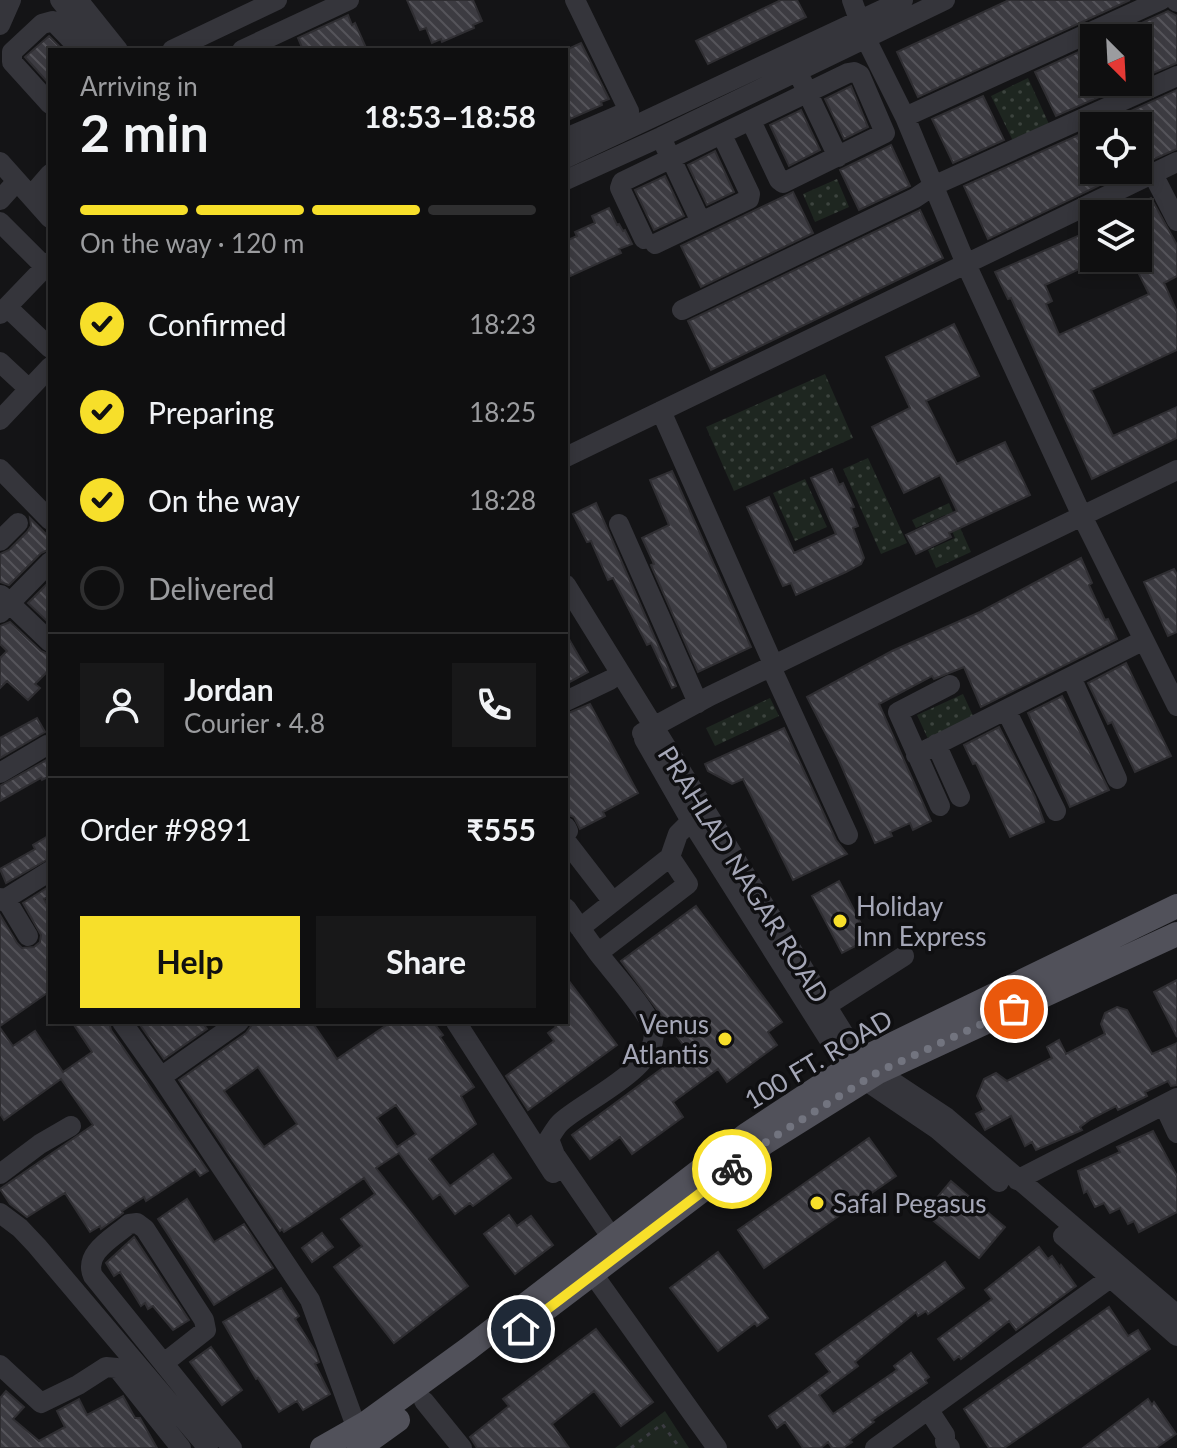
<!DOCTYPE html>
<meta charset="utf-8">
<style>
body{margin:0;font-family:Lato,sans-serif;background:#181819;color:#f1f3f6;height:100vh;display:flex;flex-direction:column;font-size:30px;white-space:nowrap}
*{box-sizing:border-box;margin:0}
p{font-size:26px;color:#9b9c9f}
.icon{flex:none;width:44px;height:44px;fill:none;stroke:currentColor;stroke-width:2;stroke-linecap:round;stroke-linejoin:round}
.map{position:relative;flex:1;overflow:hidden}
.drawer{position:absolute;left:48px;top:48px;width:520px;height:976px;display:flex;flex-direction:column;background:#0f0f10;border-radius:0px;box-shadow:0 4px 12px #0003,0 0 0 2px #2f2f30}
.drawer>*{flex:none}
.needle{width:52px;rotate:156deg}
.tools{position:absolute;left:1080px;top:24px;display:grid;gap:16px}
.tools a{display:grid;place-items:center;width:72px;height:72px;border-radius:0px;background:#0f0f10;box-shadow:0 4px 12px #0003,0 0 0 2px #2f2f30;font-size:40px}
.pin{position:absolute;display:grid;place-items:center;width:68px;height:68px;color:#fff;margin:-34px;border:4px solid #fff;border-radius:50%;box-shadow:0 2px 8px #0007}
.courier{position:absolute;display:grid;place-items:center;width:80px;height:80px;margin:-40px;border:6px solid #f7df2a;border-radius:50%;background:#fff;color:#222;box-shadow:0 2px 10px #0007}
.headline em{font-style:normal;font-weight:700}
.headline div{display:flex;flex-direction:column-reverse}
.headline{display:flex;align-items:center;justify-content:space-between;height:136px;padding:0 32px}
h1{font-size:52px;font-weight:700;line-height:60px}
.bar{display:grid;grid-template-columns:repeat(4,1fr);gap:12px 8px;align-content:center;height:96px;padding:0 32px}
.bar i{height:10px;border-radius:6px;background:#2f2f30}
.bar .active{background:#f7df2a}
.bar p{grid-column:span 4}
.line{display:flex;align-items:center;gap:20px;padding:0 32px;border-top:2px solid #2f2f30}
.line div{flex:1}
.round{display:grid;place-items:center;flex:none;width:84px;height:84px;border-radius:0px;background:#181819}
ol{padding:0 32px;list-style:none}
li{display:flex;align-items:center;gap:24px;height:88px}
li p{margin-inline-start:auto}
li .icon{padding:8px;border-radius:50%;background:#f7df2a;color:#111;stroke-width:4}
li:last-child{color:#9b9c9f}
li i{width:44px;height:44px;border:4px solid #2f2f30;border-radius:50%}
.button{display:flex;gap:16px;margin-top:auto;padding:16px 32px}
.button a{flex:1;height:92px;border-radius:0px;background:#f7df2a;color:#111;font-size:32px;font-weight:700;line-height:92px;text-align:center}
.button a+a{background:#181819;color:#f1f3f6}
.map>svg:first-child{display:block}
</style>
<div class="map">
<svg width="1177" height="1448" viewBox="0 0 1177 1448">
<defs>
<pattern id="grass-dots" width="8" height="8" patternUnits="userSpaceOnUse" patternTransform="scale(2)"><rect width="8" height="8" fill="#1e2620"/><path d="M2 2h.1M6 6h.1" fill="none" stroke="#3c433e" stroke-width="1.8" stroke-linecap="round"/></pattern>
<pattern id="building-back-hatch" width="6" height="6" patternUnits="userSpaceOnUse" patternTransform="scale(2)"><rect width="6" height="6" fill="#3c3b41"/><path d="M-1 5l2 2M0 0l6 6M5-1l2 2" fill="none" stroke="#55545a"/></pattern>
</defs>
<rect width="100%" height="100%" fill="#141416"/>
<path fill="url(#grass-dots)" d="M1028 78 1049 124 1013 141 991 96Z
M837 179 849 207 815 222 803 194Z
M825 374 853 438 734 491 706 427Z
M868 458 907 543 881 554 843 469Z
M805 479 827 527 795 541 773 493Z
M949 503 971 552 936 568 928 550 955 538 945 515 916 528 912 520Z
M963 694 974 718 928 739 917 715Z
M770 698 779 716 715 746 706 728Z"/>
<path fill="#1e2620" d="M665 1411 689 1448H615Z"/>
<path fill="url(#building-back-hatch)" stroke="#2f2e32" stroke-width="2" fill-rule="evenodd" d="M407 0H473L482 21 473 25 474 28 442 42 441 39 432 43 426 28 420 30Z
M781 0H797L806 17 708 64 696 41Z
M1009 0H1130L918 97 897 52Z
M1168 11 1177 16V63L1146 76 1138 60V38H1128L1124 31Z
M348 15 352 25 355 23 367 50H303L298 38Z
M49 36 63 50H50V85L25 57Z
M581 43 609 99 601 102 602 105 570 119 569 117 566 118V50Z
M1085 49 1094 68V82H1101L1106 94 1056 116 1035 72Z
M851 86 868 127 844 139 825 99Z
M1177 90V149L1138 166V126H1098Z
M983 96 1004 140 953 163 932 119Z
M801 110 820 150 789 166 770 125Z
M1094 128V170H1131L988 239 964 186Z
M891 145 910 186 859 210 840 170Z
M715 151 734 192 707 205 688 165Z
M665 176 684 216 654 230 635 190Z
M793 192 813 233 701 287 681 246Z
M1151 198 1177 245V276L1164 283 1177 312V350L1091 390 1113 436 1177 407V438L1092 479 1011 298 1008 299 995 272 1094 229V262L1045 285 1052 301 1046 304 1059 335 1149 294 1131 258H1138V205Z
M609 208 617 225 619 224 623 231 625 230 632 244 619 249 621 253 566 278V241L577 236 575 232 595 223 592 216Z
M920 210 943 258 711 370 688 321Z
M954 324 979 376 926 401 957 464 1005 442 1030 495 949 533 951 537 916 554 906 535 957 511 940 475 904 493 872 427 910 408 886 357Z
M832 469 839 485 843 483 854 507 851 508 858 526 853 528 864 558 861 564 846 572 796 595 791 583 783 586 747 507 769 497 794 553 836 534 811 478Z
M672 471 751 647 698 672 651 565 654 564 642 538 669 525 650 480Z
M596 503 676 686 672 688 651 643 647 645 613 578 608 580 591 541 587 542 573 514Z
M30 518 50 538V549L41 553 9 585 0 582V554L9 550 27 532 31 526Z
M1081 558 1092 583 1089 585 1105 620 1108 619 1117 639 981 707 964 667 934 679 932 676 879 704 931 821 913 830 910 823 890 832 892 836 875 843 838 758 807 697 892 651 980 612Z
M1174 569 1177 575V632L1168 636 1144 582Z
M50 581V624L28 603Z
M10 622 41 651 50 655V669L35 684 40 688 28 700 7 681 0 688V658L7 651 0 644V626Z
M566 634 588 672 566 684Z
M1126 663 1171 756 1135 772 1112 722 1108 724 1088 683Z
M1062 696 1109 790 1070 807 1028 713Z
M590 704 638 793 603 812 605 816 580 829 574 817 566 814V714Z
M37 718 45 732 0 758V738Z
M999 727 1035 797 1044 822 1010 837 976 763 973 764 964 745Z
M784 728 836 840 847 854 793 880 743 779 732 784 708 771 705 764Z
M50 758V776L42 780 41 778 0 801V786Z
M50 835V858L6 883 0 869 35 849 33 845Z
M839 881 869 939 842 953 812 896Z
M50 886V896L44 899 50 910V991L0 1026V915L17 943 22 948 34 947 40 942 41 935 23 903Z
M696 906 782 1022 768 1032 777 1045 727 1082 718 1069 673 1102 683 1117 632 1154 620 1137 590 1159 572 1135 687 1050 621 961Z
M566 977 617 1045 528 1110 506 1076 554 1041 548 1033 556 1027 552 1022H566Z
M1177 980V1037L1154 992Z
M1117 1007 1127 1010 1152 1054 1177 1043V1085L1171 1086 1168 1081 1145 1092 1147 1096 1118 1110 1116 1106 1091 1119 1080 1127 1082 1130 1036 1150 1032 1142 1025 1146 1011 1116 985 1130 976 1114 984 1110 977 1096 984 1079 996 1073 1007 1081 1052 1058 1047 1047 1059 1040 1066 1054 1105 1034 1101 1024 1105 1013Z
M72 1022H109L111 1030 208 1171 200 1176 195 1169 146 1201 144 1197 122 1211 123 1213 101 1229 100 1226 90 1232 65 1193 27 1217 10 1204 0 1189 93 1125 61 1079 4 1120 0 1114V1028L13 1046 35 1031 63 1072 92 1052Z
M138 1022H202L207 1029 164 1059Z
M254 1022H312L337 1059 391 1022H433L443 1035 440 1037 474 1087 461 1096 476 1124 429 1159 450 1186 493 1154 511 1178 473 1206 470 1203 455 1214 440 1194 433 1199 399 1153 376 1168 468 1286 394 1343 334 1267 362 1246 341 1219 375 1194 364 1178 300 1222 284 1232 282 1229 280 1231 179 1080 246 1033ZM258 1067 297 1124 264 1147 224 1091ZM396 1105 416 1134 397 1147 377 1118Z
M1153 1131 1177 1176V1212L1139 1232 1134 1221 1128 1224 1120 1208 1110 1213 1104 1203 1095 1207 1087 1191 1084 1193 1078 1171 1120 1152 1117 1147Z
M869 1138 896 1176 764 1268 738 1230Z
M951 1181 1005 1227 979 1258 924 1213Z
M187 1199 214 1242 244 1224 273 1268 214 1305 158 1219Z
M509 1215 517 1226 531 1216 553 1245 515 1274 484 1234Z
M322 1233 333 1247 312 1262 302 1248Z
M134 1237 189 1320 173 1330 153 1306 148 1309 145 1303 141 1306 120 1272 114 1276 106 1263Z
M1039 1247 1048 1259 1052 1256 1060 1267 1061 1265 1076 1286 1016 1330 1009 1321 961 1359 959 1356 954 1360 938 1339 992 1299 985 1290Z
M718 1252 768 1318 757 1326 755 1323 718 1351 670 1288Z
M945 1262 964 1288 928 1314 926 1311 918 1316 916 1312 855 1362 858 1366 819 1395 833 1414 897 1370 894 1366 911 1353 929 1377 925 1380 927 1383 872 1420 874 1422 850 1440 852 1442 843 1448H832L828 1442 821 1448H803L785 1422 777 1428 769 1416 830 1372 816 1354Z
M281 1288 299 1316 295 1319 315 1351 319 1362 315 1364 330 1394 303 1410 297 1401 279 1412 258 1378 256 1379 223 1322Z
M1109 1307 1128 1336 1138 1330 1150 1349 1004 1448H989L964 1409Z
M596 1329 653 1402 621 1426 594 1391 552 1424 569 1448H477L470 1437 509 1406 503 1399Z
M211 1347 242 1390 222 1405 190 1362Z
M6 1391 24 1407 13 1419 39 1441 65 1427 57 1411 79 1399 87 1415 123 1396 135 1418H140L157 1448H0V1398Z
M1148 1399 1152 1405 1154 1402 1176 1434 1156 1448H1083Z"/>
<g fill="none" stroke-linecap="round" stroke-linejoin="round">
<path stroke="#3b3b42" stroke-width="3" stroke-dasharray="4 6" stroke-linecap="butt" d="M631 1448 662 1424 680 1448"/>
<path stroke="#35353b" stroke-width="20" d="M60 0 101 50
M78 0 118 50
M852 0 866 39 905 117 966 264 1082 516 1177 706
M1175 0 1177 2
M0 25 11 0
M172 50 277 0
M242 50 349 0
M802 81 838 157
M50 104 12 62V52L42 24 53 21 81 50
M905 117 1161 0
M566 138 629 111 575 0
M665 146 701 222
M566 158 903 0
M0 162 50 218
M1153 174 1177 221
M566 180 661 137 945 0
M0 200 17 181
M47 205 38 195 37 189 50 174
M0 222 45 267
M644 239 620 188 622 182 848 73 854 72 860 75 885 133 783 183 779 180 751 121
M655 244 749 199 750 194 722 135
M7 307 50 348
M682 310 915 198 933 186 1177 76
M0 314 50 262
M0 362 29 389
M661 411 774 666
M0 420 50 367
M566 457 1177 162
M0 469 50 520
M619 524 698 703
M0 541 18 523
M566 585 860 1060 946 1117 1177 1315
M1 595 50 642
M0 613 50 562
M771 667 848 835
M1071 677 1117 779
M566 701 610 680
M1006 710 1056 811
M642 733 710 696 1177 470
M644 739 691 821 847 1068 937 1129 999 1182
M936 744 960 797
M916 755 1144 640
M0 773 47 745
M940 806 898 712 950 685
M566 827 568 831
M566 848 569 845 613 902
M0 898 2 901 50 871
M5 898 28 936
M566 908 580 928
M598 953 580 928 670 857
M826 1006 904 956
M122 1022 161 1077
M239 1022 161 1077 310 1300 357 1429 364 1440
M456 1022 553 1173
M1164 1105 1177 1133
M0 1174 40 1144 71 1126
M1017 1180 1177 1098
M0 1213 20 1228 37 1246 208 1448
M1063 1236 1177 1336
M612 1238 555 1155 549 1139C552 1134 556 1127 560 1123 582 1101 662 1068 653 1029 648 1011 611 970 598 953L688 884 670 857 678 834 691 821
M585 1263 717 1448
M164 1363 206 1330 204 1320 145 1229 137 1223 129 1224C113 1238 83 1253 93 1276L232 1448
M0 1365 41 1403 78 1385 106 1367 117 1368 181 1448
M424 1401 462 1448
M928 1409 945 1435V1442L950 1448
M875 1448 1120 1271"/>
<path stroke="#51515a" stroke-width="24" d="M546 1309 766 1142 878 1072 1177 934
M322 1448 366 1423 468 1349 746 1135 860 1060 1177 906
M359 1448 398 1420"/>
</g>
<g fill="none" stroke-linecap="round" stroke-linejoin="round">
<path stroke="#72747f" stroke-width="8" stroke-dasharray="0 14.4" d="M732 1169 766 1142 878 1072 1014 1009"/>
<path stroke="#f7df2a" stroke-width="10" d="M521 1329 732 1169"/>
</g>
<g fill="#f7df2a" stroke="#0f0f11" stroke-width="3">
<circle cx="840" cy="921" r="8"/>
<circle cx="725" cy="1039" r="8"/>
<circle cx="817" cy="1203" r="8"/>
</g>
<g text-anchor="middle" dominant-baseline="central" stroke-width="7" stroke-linejoin="round" paint-order="stroke">
<g font-size="26" fill="#a5a7b7" stroke="#0f0f11">
<text transform="translate(744 874) rotate(58)">PRAHLAD NAGAR ROAD</text>
<text transform="translate(818 1059) rotate(-31)">100 FT. ROAD</text>
</g>
<g font-size="26" fill="#a5a7b7" stroke="#0f0f11" text-anchor="start">
<text x="856" y="906">Holiday<tspan x="856" dy="30">Inn Express</tspan></text>
<text x="709" y="1024" text-anchor="end">Venus<tspan x="709" dy="30">Atlantis</tspan></text>
<text x="833" y="1203">Safal Pegasus</text>
</g>
</g>
</svg>
<div class="tools">
<a><svg class="needle" viewBox="-14 -14 28 28"><path d="M0-13l5 13h-10z" fill="#e53935"/><path d="M0 13l5-13h-10z" fill="#9b9c9f"/></svg></a>
<a><svg class="icon" aria-label="locate" viewBox="0 0 24 24"><circle cx="12" cy="12" r="6"/><path d="M12 2v4M12 18v4M2 12h4M18 12h4"/></svg></a>
<a><svg class="icon" aria-label="layers" viewBox="0 0 24 24"><path d="M12 4l9 5-9 5-9-5zM3 14l9 5 9-5"/></svg></a>
</div>
<div class="pin" style="left:1014px;top:1009px;background:#ea580c"><svg class="icon" aria-label="bag" viewBox="0 0 24 24"><path d="M5 8h14l-1 12H6zM9 8a3 3 0 0 1 6 0"/></svg></div>
<div class="pin" style="left:521px;top:1329px;background:#1f2937"><svg class="icon" aria-label="home" viewBox="0 0 24 24"><path d="M3 11l9-7 9 7M6 9v11h12V9"/></svg></div>
<div class="courier" style="left:732px;top:1169px"><svg class="icon" aria-label="bike" viewBox="0 0 24 24"><circle cx="6" cy="16" r="4"/><circle cx="18" cy="16" r="4"/><path d="M6 16l4-8h5l3 8M10 8l3 8H6M13 5h3"/></svg></div>
<section class="drawer">
<div class="headline"><div><h1>2 min</h1><p>Arriving in</p></div><em>18:53–18:58</em></div>
<div class="bar"><i class="active"></i><i class="active"></i><i class="active"></i><i></i><p>On the way · 120 m</p></div>
<ol>
<li><svg class="icon" aria-label="check" viewBox="0 0 24 24"><path d="M5 12l5 5 9-10"/></svg>Confirmed<p>18:23</p></li>
<li><svg class="icon" aria-label="check" viewBox="0 0 24 24"><path d="M5 12l5 5 9-10"/></svg>Preparing<p>18:25</p></li>
<li><svg class="icon" aria-label="check" viewBox="0 0 24 24"><path d="M5 12l5 5 9-10"/></svg>On the way<p>18:28</p></li>
<li><i></i>Delivered</li>
</ol>
<div class="line" style="height:144px"><a class="round"><svg class="icon" aria-label="person" viewBox="0 0 24 24"><circle cx="12" cy="8" r="4"/><path d="M4 21q1-7 8-7t8 7"/></svg></a><div><b>Jordan</b><p>Courier · 4.8</p></div><a class="round"><svg class="icon" aria-label="phone" viewBox="0 0 24 24"><path d="M5 4h4l2 5-3 2q2 4 5 5l2-3 5 2v4C11 20 4 13 5 4z"/></svg></a></div>
<div class="line" style="height:104px"><div>Order #9891</div><b>₹555</b></div>
<div class="button"><a>Help</a><a>Share</a></div>
</section>
</div>
